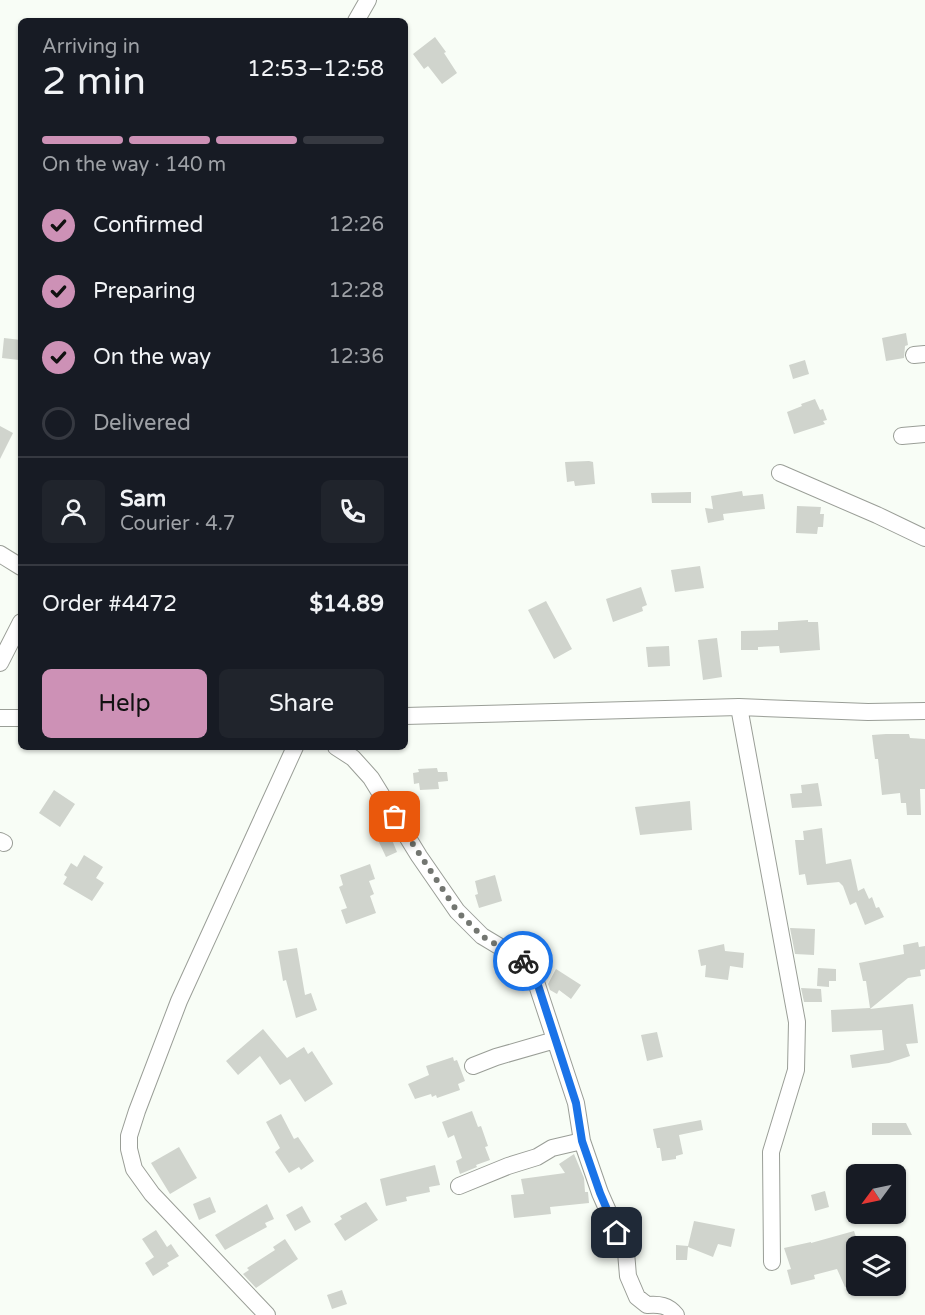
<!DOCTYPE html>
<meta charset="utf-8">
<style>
body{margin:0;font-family:"Varela Round",sans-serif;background:#20242c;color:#f1f3f6;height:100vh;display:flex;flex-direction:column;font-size:22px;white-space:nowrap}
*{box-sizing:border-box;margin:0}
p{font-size:20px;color:#9ea1a6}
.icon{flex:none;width:33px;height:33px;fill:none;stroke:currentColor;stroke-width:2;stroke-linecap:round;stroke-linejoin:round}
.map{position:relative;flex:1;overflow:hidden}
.drawer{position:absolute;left:18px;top:18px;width:390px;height:732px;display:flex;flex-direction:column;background:#171b24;border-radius:9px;box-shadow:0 2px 4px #0004}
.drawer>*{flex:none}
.needle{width:39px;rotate:237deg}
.controls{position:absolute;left:846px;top:1164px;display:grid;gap:12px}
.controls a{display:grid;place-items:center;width:60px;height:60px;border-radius:9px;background:#171b24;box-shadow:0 2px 4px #0004;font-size:30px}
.pin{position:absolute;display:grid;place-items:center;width:51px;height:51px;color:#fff;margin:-26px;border-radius:12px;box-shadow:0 3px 9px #0006}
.courier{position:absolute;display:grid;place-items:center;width:60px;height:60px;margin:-30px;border:4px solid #1a73e8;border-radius:50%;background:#fff;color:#222;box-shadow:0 2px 8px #0007}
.headline em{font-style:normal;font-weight:600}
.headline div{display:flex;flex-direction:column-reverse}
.headline{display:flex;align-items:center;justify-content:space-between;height:102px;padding:0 24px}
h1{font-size:39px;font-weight:600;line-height:45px}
.bar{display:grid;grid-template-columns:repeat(4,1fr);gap:9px 6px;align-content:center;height:72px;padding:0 24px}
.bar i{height:8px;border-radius:4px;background:#363941}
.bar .active{background:#cd91b6}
.bar p{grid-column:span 4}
.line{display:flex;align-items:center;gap:15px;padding:0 24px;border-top:2px solid #363941}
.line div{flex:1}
.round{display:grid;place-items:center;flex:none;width:63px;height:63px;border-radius:9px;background:#20242c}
ol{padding:0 24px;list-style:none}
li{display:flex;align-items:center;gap:18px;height:66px}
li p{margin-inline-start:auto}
li .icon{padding:6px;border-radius:50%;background:#cd91b6;color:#111;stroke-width:4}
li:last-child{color:#9ea1a6}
li i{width:33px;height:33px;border:3px solid #363941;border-radius:50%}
.cta{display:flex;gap:12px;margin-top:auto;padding:12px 24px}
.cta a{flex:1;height:69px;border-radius:9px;background:#cd91b6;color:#111;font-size:24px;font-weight:600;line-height:69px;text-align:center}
.cta a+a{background:#20242c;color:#f1f3f6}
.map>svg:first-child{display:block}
</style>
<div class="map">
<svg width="925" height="1315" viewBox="0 0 925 1315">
<rect width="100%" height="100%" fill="#f8fdf6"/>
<path fill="#d0d4cd" d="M435 37 446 52 444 53 457 73 442 84 428 66 424 69 413 54Z
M906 333 908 345 905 346 904 358 886 361 882 338Z
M4 338 21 340 19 360 2 358Z
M805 360 809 374 793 379 789 365Z
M815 399 820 410 823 409 827 420 823 421 825 424 794 434 787 412 802 406 801 404Z
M0 426 13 433 0 459Z
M589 461 593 462 595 484 575 486 574 481 567 482 565 462Z
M742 491 743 496 763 494 765 509 723 514 724 520 708 523 705 508 713 509 711 496Z
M691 492V503H652L651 493Z
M797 506 821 507 820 514H824L823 527H818L817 534 796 533Z
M700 566 704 588 675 592 671 570Z
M641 587 647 605 642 607 643 611 613 622 606 599Z
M546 601 572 649 554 659 528 610Z
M808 620V622H818L820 650 780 653 779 646 758 647V650H741V631L778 630V622Z
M717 638 722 677 703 680 698 640Z
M669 646 670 666 648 667 646 647Z
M886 734H909L910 738 925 739V789H920L921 815H907L906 803H901L900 793 882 795 878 759H875L872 735Z
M437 768 438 772H447L448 781 438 782 439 789 420 790 419 783 414 784 413 773 419 772 418 769Z
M818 783 822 806 792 808 790 794 802 793 801 785Z
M54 790 75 804 60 827 39 813Z
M690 801 692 830 640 835 635 807Z
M822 828 826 864 851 859 858 891 864 888 869 899 872 897 876 908 879 907 884 917 865 925 856 902 850 905 843 886 839 882 807 885 805 874 799 875 795 840H804L803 831Z
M390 835 397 852 386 857 378 840Z
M84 855 103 867 96 878 104 883 92 901 63 884 67 877 64 875 71 863 77 867Z
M370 864 375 879 369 881 374 894 370 896 376 913 346 924 341 910 347 908 339 887 343 885 340 875Z
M495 875 502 901 479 908 475 895 478 894 475 881Z
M790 928 815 929 814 955 795 954Z
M918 942 919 947 925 946V969L920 970 921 976 908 978 870 1009 913 1004 918 1043 906 1044 910 1056 889 1063 852 1068 850 1055 884 1050 882 1030 832 1032 831 1010 870 1008 866 981H863L859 963 904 954 903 945Z
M724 944 725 951 744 953 743 968 730 966 728 980 705 977 706 965 701 966 698 950Z
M297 948 305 995 311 993 317 1010 296 1018 286 980 283 981 278 951Z
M818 968 836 969V981H829V987L817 986Z
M556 969 581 985 571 999 559 990 557 994 550 990 548 984Z
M801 988 821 989 822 1002H804Z
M263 1029 287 1058 304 1047 308 1054 312 1051 333 1084 305 1102 290 1079 280 1085 260 1056 238 1075 226 1061Z
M657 1032 663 1057 647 1061 641 1035Z
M453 1057 454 1061 457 1060 465 1081 458 1084 460 1090 437 1098 436 1095 432 1097 431 1094 415 1099 408 1084 429 1075 426 1066Z
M472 1111 478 1127 481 1126 488 1146 485 1147 490 1160 476 1165 477 1167 460 1174 456 1161 462 1158 454 1135 448 1138 442 1122Z
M281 1114 294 1139 298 1137 314 1161 301 1170 299 1167 289 1173 275 1152 280 1148 266 1122Z
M701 1120 703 1130 679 1135 683 1154 676 1156V1159L662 1161 660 1148H657L653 1129Z
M872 1123H906L912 1135H872Z
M179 1147 197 1178 170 1194 151 1163Z
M574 1154 584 1178 585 1192H588L589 1203 550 1207 551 1214 514 1218 511 1195 524 1194 521 1179 565 1173 559 1164Z
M435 1165 440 1185 429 1187 430 1192 406 1197 407 1201 386 1206 380 1179Z
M825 1191 829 1207 815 1211 811 1195Z
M210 1197 216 1212 199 1220 193 1204Z
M366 1202 378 1220 345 1241 334 1224 342 1219 340 1216Z
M267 1204 274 1219 265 1223 267 1227 225 1250 215 1235Z
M302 1206 311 1222 295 1231 286 1215Z
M694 1221 735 1229 731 1247 718 1244 713 1257 688 1247 687 1260H676V1245L688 1246Z
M156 1230 167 1247 171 1244 179 1256 167 1263 169 1266 153 1276 145 1263 154 1257 142 1239Z
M854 1231 859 1246H850L856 1262V1282L845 1287 837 1269 814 1275 815 1279 791 1285 787 1270 791 1269 784 1248 811 1242V1243Z
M285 1239 298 1259 256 1288 243 1274 249 1270 247 1268 275 1250 273 1247Z
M342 1290 347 1304 332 1309 327 1295Z"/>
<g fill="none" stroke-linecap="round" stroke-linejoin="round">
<g stroke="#9a9e97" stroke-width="18">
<path id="minor" d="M356 21 368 0
M914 355 925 354
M902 436 925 434
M780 473 877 515 925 538
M0 554 21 567
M0 663 21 622
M739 707 797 1022 796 1070 771 1152 772 1262
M405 716 739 707 868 712 925 711
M0 718H21
M336 747 353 758 371 778 419 856 457 911 482 936 522 960 535 979 576 1103 582 1141 600 1193 626 1252 628 1276 637 1297 647 1305C659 1304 668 1305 676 1315
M0 841 4 843
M473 1066 496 1057 555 1040
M459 1186 508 1166 537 1157 552 1148 582 1141
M267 1315 152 1194 134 1169 129 1149V1136L137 1111 179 1001 295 747"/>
</g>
<use href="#minor" stroke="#fff" stroke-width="16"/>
</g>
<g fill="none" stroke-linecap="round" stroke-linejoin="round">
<path stroke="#737671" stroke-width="6" stroke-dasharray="0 10.8" d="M395 817 457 911 482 936 523 961"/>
<path stroke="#1a73e8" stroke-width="8" d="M523 961 536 979 576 1103 582 1141 600 1193 617 1233"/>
</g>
</svg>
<div class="controls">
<a><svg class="needle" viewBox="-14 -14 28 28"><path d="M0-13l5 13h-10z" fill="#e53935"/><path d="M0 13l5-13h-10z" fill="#9ea1a6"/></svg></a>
<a><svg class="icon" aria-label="layers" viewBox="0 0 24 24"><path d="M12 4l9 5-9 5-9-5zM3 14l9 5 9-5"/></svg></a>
</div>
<div class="pin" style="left:395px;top:817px;background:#ea580c"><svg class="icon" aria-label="bag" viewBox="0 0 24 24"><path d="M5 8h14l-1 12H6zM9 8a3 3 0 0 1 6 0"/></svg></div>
<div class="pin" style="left:617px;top:1233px;background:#1f2937"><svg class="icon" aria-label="home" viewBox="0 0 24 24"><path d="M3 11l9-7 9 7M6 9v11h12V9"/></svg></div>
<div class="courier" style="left:523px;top:961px"><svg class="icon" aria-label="bike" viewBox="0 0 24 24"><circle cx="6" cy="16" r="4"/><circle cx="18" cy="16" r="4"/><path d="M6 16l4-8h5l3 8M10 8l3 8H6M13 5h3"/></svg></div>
<section class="drawer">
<div class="headline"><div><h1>2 min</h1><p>Arriving in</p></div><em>12:53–12:58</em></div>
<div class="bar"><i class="active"></i><i class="active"></i><i class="active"></i><i></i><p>On the way · 140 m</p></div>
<ol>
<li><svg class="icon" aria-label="check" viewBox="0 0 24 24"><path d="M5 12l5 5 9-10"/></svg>Confirmed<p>12:26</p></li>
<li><svg class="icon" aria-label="check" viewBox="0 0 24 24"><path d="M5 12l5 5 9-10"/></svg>Preparing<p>12:28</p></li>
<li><svg class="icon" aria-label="check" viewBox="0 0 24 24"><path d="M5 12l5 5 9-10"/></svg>On the way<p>12:36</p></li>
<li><i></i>Delivered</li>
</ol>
<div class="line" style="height:108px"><a class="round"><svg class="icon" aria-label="person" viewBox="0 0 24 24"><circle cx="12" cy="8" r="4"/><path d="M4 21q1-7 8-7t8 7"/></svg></a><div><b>Sam</b><p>Courier · 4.7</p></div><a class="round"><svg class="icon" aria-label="phone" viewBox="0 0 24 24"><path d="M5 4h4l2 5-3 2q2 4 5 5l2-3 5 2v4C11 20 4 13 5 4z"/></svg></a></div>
<div class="line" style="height:78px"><div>Order #4472</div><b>$14.89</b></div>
<div class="cta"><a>Help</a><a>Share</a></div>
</section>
</div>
